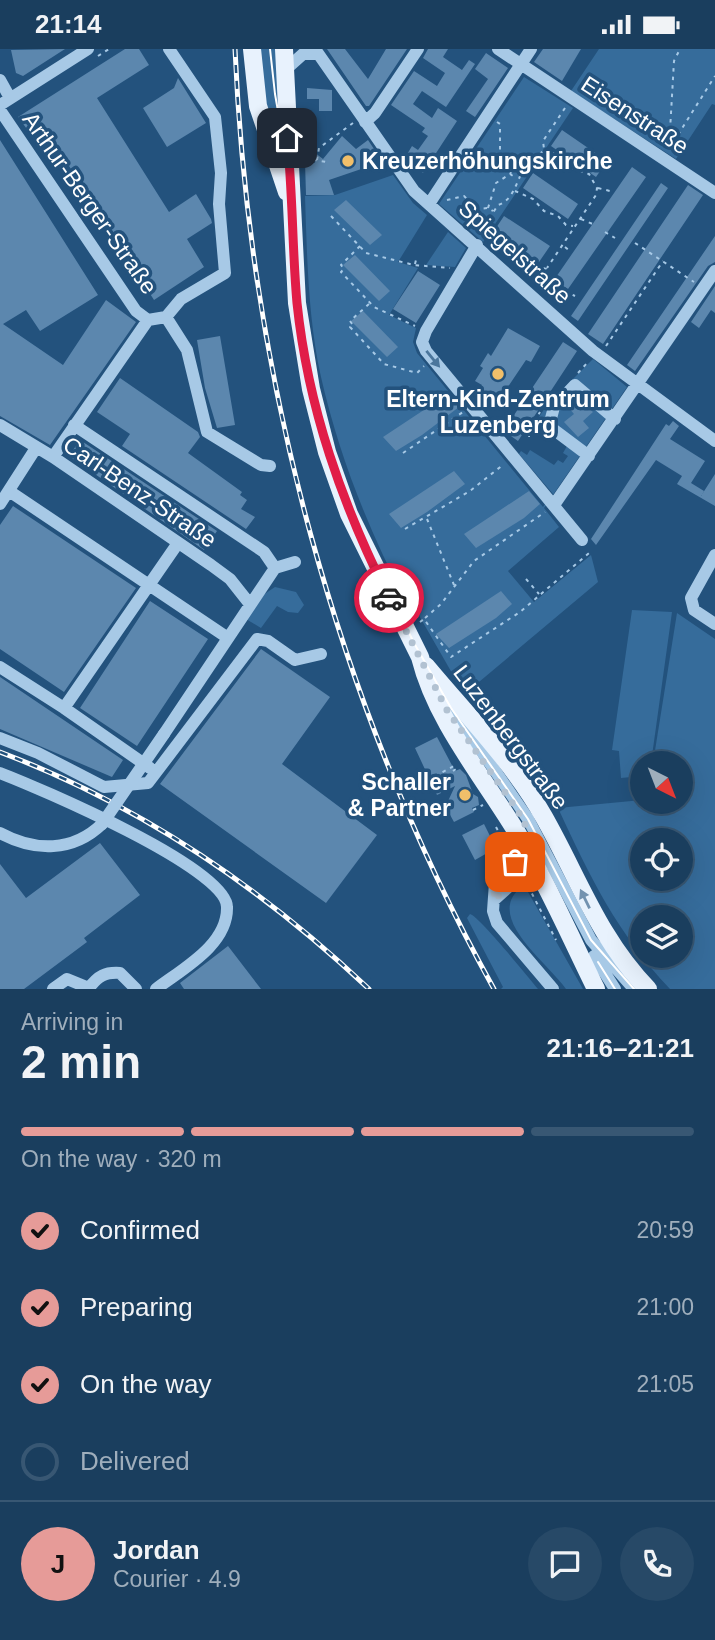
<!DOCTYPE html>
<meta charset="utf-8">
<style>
body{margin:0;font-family:Helvetica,sans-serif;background:#274967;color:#f1f3f6;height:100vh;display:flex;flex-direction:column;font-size:26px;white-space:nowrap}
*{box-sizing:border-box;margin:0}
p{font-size:23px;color:#9faebc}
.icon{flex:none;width:38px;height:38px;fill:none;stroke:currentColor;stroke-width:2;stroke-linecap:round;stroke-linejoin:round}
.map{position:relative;height:940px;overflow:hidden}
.panel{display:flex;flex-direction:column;background:#1a3e5e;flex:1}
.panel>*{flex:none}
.needle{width:46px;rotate:138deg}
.buttons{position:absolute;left:630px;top:702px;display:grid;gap:14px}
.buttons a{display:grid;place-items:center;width:63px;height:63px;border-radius:50%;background:#1a3e5e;box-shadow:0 7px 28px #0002,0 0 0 2px #385773;font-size:35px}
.pin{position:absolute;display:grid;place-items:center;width:60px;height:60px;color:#fff;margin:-30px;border-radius:14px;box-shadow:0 4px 10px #0006}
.courier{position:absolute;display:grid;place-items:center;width:70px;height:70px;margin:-35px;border:5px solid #e11d48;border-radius:50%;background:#fff;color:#222;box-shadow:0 2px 9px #0007}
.summary em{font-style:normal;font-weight:700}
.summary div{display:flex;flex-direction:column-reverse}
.summary{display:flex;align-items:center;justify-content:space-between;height:119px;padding:0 21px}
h1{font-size:46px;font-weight:700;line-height:52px}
.bar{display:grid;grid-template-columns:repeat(4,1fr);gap:10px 7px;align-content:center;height:84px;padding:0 21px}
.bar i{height:9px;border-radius:5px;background:#385773}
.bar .current{background:#e69b98}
.bar p{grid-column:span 4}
.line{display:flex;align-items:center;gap:18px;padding:0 21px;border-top:2px solid #385773}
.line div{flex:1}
.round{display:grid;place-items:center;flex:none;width:74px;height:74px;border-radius:37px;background:#274967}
ol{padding:0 21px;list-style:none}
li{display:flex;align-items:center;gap:21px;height:77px}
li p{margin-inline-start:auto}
li .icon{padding:7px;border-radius:50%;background:#e69b98;color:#111;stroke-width:4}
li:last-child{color:#9faebc}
li i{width:38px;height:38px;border:4px solid #385773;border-radius:50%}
.status{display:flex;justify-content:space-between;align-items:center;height:49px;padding:0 35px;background:#1a3e5e;direction:ltr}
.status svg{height:19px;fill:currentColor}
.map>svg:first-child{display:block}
</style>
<div class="status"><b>21:14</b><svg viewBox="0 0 49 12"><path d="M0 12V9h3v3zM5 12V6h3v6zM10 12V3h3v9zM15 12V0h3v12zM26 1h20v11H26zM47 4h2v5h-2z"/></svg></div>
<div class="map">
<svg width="715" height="940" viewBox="0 0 715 940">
<rect width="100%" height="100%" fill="#23527d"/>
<path fill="#366c9b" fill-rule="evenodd" d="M259 0H278L279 59 271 63C258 49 261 19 259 0Z
M599 0H715V56L712 55 676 110 571 42Z
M524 28 573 59 483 193 439 155Z
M393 126 413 154 427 166 398 213 418 219 389 266 416 279 413 293 417 304 543 458 553 445 519 405 521 402 527 406 530 401 554 416 558 411 563 414 568 407 563 404 567 397 535 374 547 356 593 310 627 338 544 459 559 478 508 522 534 553 591 506 598 533 467 643 456 631 413 556 405 551C368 479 339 407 321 328 308 269 307 207 305 147L335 146Z
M448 183 466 199 455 218 426 216Z
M275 538 296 543 304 556 298 564 288 563 277 557 261 579 246 570 263 546Z
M632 561 672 563 651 714H642V727L621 729 619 702 612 701Z
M677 564 715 590V940H670C617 884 590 828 558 759L642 751 681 752V714H653ZM642 791H681V830H642ZM642 868H681V906H642Z
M524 836 583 940H566C546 912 481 866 524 836Z
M470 865C479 867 527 927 538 940H501L503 938 467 869Z"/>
<path fill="#5c87ae" d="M65 0 23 27 16 24 11 1Z
M125 0H139L149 16 97 49 169 163 196 145 211 170 212 174 187 190 204 218 154 251 50 87 38 95 18 68Z
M327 0H345L368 30 386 0H407L369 57H366Z
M428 0H448L443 8 462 21 469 11 475 15 446 58 422 42 413 55 432 69 438 59 457 72 423 124 409 114 412 110 406 107 412 97 418 101 428 87 422 83 425 79 391 56 414 22 437 37 445 24 423 9Z
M543 0H581L562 32 534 13Z
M486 4 508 19 475 68 466 62 488 30 475 20Z
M178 29 206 74 167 98 143 59 174 39Z
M307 39 332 41V62H319V50H307Z
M562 81 607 112 596 128 551 97Z
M342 87 356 100 368 91 374 100 364 107 373 116 329 131 334 146H306L305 113 315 114 305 96 323 110Z
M0 91 98 246 40 282 26 261 3 275 63 316 106 251 136 273 50 396 0 367Z
M632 118 646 128 568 240 554 231Z
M533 124 578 155 568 170 523 139Z
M661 134 668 139 578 272 571 267Z
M688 136 703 146 603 295 588 285Z
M346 151 382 186 370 196 334 161Z
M504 167 550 197 539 213 494 182Z
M715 187V213L708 217 635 322 627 316Z
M355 206 390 242 379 252 343 216Z
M418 222 440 236 416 274 393 260Z
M715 237V264L711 261 699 279 691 273Z
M363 262 398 298 387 308 351 272Z
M508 279 540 297 531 313 526 311 501 348 498 347 495 352 479 341 482 336 475 332 483 319 480 317 488 304 491 307Z
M220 287 235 376 217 379 205 339 197 291Z
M563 293 577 302 518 392 508 385 510 382 506 378Z
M120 329 198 383 200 388 188 404 242 443 240 446 247 451 241 460 255 468 246 480 122 397 130 385 97 363Z
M448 345 459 358 422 386 396 402 383 388Z
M577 349 593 363 583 372 589 379 578 388 564 373 574 365 568 358Z
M673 372 679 377 670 390 705 412 691 434 704 442 701 447 715 425V457L677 435 682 427 656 411 596 496 591 490 666 375 669 377Z
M80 391 217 482 204 501 69 407Z
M454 422 465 435 427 463 401 479 389 465Z
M529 442 540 455 524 469 476 499 464 485Z
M13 457 136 539 64 643 0 600V476Z
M501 542 512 555 496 569 449 599 436 585Z
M150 552 208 590 137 697 80 659Z
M261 600 330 648 282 715 377 786 326 854 160 735Z
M0 628 123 711 112 728 0 680Z
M437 688 455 722 460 720 466 726 473 745 478 748 479 756 472 759 474 763 454 773 449 764 443 763 455 737 437 746 415 699Z
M484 775 496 799 475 811 462 786Z
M100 794 140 846 84 889 87 893 24 940H0V815L26 849Z
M228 897 261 940H184L180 934Z"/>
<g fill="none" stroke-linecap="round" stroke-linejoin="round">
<path stroke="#a7c9e6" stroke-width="2" stroke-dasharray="3.5 5" stroke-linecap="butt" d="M98 7 109 0
M565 59 543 92 544 100 536 111 527 114C517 128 515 151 498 156L485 176C487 184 512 204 521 205L534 216 546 220 554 237 575 247
M497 73 500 75V103L515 116 510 125
M669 99 674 12 680 0
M544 100 565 110 572 119 589 125 597 139 596 146 547 219
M669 100 715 27
M305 109 326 113
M317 111 319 99 353 74
M598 139 610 142
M515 142 533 150 544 162 558 167 566 176 573 177
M447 151 464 147 477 160 488 159 493 162
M488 159 496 134 510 125 516 129
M331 167 366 204 414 216 450 219
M581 170 595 176
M605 183 615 189
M635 194 694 233
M360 197 341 216 344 220 341 223 374 258 415 277
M565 198 570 202
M415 215 417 207
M369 255 350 272 353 276 350 278 384 315 417 324 424 317
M606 297 663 212
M578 324 588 313
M529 388V381L540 363
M403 404 463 363
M427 470 454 536
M405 480 470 442 504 415
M526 530 539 545
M412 558 420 573 424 570 451 608 520 563 589 504 586 501
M425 569 441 555 474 512 545 463
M420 735 454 717 456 720 453 722
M473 761 483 756
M496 778 510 804
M528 837 556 891"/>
<path stroke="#a7c9e6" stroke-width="12" d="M315 0 414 142 593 302 715 392
M498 0 715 144
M284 22 303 5H318
M0 31 10 49
M0 56 88 0
M0 61 136 262 148 271 53 408
M365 73 375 64 418 0
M429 155 531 0
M477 196 426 282 422 293 426 302 582 491
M166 268 187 301 207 383 261 416 270 417
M148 271 166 268 181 250 225 224 219 155 221 124 215 68 169 0
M0 376 53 408 211 516 230 530 249 554
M74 376 264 503 275 519
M589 407 549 377 554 358 575 336 615 370
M9 442 228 589
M0 455 36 399
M554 456 715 222
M715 506 691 549 694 561 715 575
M0 618 64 659 178 494
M446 650 528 770 591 891 634 940
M64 659 150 719
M164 685 275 519 295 513
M0 689 38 704 104 738 148 734 257 590 268 592 295 611 321 605
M0 724C39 739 227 819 227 858 228 896 182 920 156 940
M0 784C35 803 73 803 102 775
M536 804 515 813 495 834 493 862 497 874 553 940
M494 851 514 833 542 817
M594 907 615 940
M53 940 67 930 89 939C98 927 105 923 120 924L136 940"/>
<path stroke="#e8f2fd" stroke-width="18" d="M252 0 258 57 287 143
M284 0 297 254 311 340 327 403 349 465 420 608C436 672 482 726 516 782 546 832 570 887 596 940
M426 617C466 665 513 713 544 768 578 828 599 890 648 940"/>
<path stroke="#fff" stroke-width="2" d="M270 0 275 45 293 148 299 254 307 308 329 402 352 466 414 594 451 659 528 770 591 891 634 940
M598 913 615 940"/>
<g stroke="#fff" stroke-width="5">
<path id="rail" d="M235 0C249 325 336 655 494 940
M0 703C140 756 261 838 369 940"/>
</g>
<use href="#rail" stroke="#23527d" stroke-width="2.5" stroke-dasharray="8" stroke-linecap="butt"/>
<path stroke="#a7c9e6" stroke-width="12" d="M102 775 164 685"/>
</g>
<defs><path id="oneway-solid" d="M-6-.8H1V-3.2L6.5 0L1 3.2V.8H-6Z" transform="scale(1.75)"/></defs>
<use fill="#4b769c" href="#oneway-solid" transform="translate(433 310) rotate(51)"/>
<use fill="#7292b0" href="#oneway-solid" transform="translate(585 850) rotate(-116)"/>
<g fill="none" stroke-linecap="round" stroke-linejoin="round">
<path stroke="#b2c2d2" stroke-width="7" stroke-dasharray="0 12.6" d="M389 549 447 661 518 762 545 814 514 832 494 851 495 834 515 813"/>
<path stroke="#e11d48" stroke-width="9" d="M287 89C293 144 292 199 297 254 308 359 342 455 389 549"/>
</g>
<g fill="#f1bf6a" stroke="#23527d" stroke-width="2.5">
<circle cx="348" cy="112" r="7"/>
<circle cx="498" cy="325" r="7"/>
<circle cx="465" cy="746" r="7"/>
</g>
<g text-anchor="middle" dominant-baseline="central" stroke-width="7" stroke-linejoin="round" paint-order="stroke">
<g font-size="23" fill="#fff" stroke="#23527d">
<text transform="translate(635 66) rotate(33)">Eisenstraße</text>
<text transform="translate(90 154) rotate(55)">Arthur-Berger-Straße</text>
<text transform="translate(515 203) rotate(42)">Spiegelstraße</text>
<text transform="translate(140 443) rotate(34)">Carl-Benz-Straße</text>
<text transform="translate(511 688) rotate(53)">Luzenbergstraße</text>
</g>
<g font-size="23" font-weight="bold" fill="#fff" stroke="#23527d" text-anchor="start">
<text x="362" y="112">Kreuzerhöhungskirche</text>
<text x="498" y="350" text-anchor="middle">Eltern-Kind-Zentrum<tspan x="498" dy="26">Luzenberg</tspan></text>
<text x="451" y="733" text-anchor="end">Schaller<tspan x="451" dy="26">&amp; Partner</tspan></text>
</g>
</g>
</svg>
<div class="buttons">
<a><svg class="needle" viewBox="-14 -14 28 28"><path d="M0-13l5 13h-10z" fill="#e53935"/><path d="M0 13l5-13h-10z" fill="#9faebc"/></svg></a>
<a><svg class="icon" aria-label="locate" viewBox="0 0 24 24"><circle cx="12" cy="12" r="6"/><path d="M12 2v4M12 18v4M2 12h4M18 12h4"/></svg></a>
<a><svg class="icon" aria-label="layers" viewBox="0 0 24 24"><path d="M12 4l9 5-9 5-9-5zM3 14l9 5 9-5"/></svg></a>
</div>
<div class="pin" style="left:515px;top:813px;background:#ea580c"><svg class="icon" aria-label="bag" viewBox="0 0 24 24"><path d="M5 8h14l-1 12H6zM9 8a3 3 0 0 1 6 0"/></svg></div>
<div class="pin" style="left:287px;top:89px;background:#1f2937"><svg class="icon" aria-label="home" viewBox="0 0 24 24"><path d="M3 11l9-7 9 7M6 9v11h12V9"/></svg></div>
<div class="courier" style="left:389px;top:549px"><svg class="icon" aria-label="car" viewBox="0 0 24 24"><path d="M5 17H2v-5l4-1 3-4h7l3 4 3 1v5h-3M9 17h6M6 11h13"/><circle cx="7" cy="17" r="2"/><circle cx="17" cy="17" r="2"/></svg></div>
</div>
<section class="panel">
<div class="summary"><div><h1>2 min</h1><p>Arriving in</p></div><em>21:16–21:21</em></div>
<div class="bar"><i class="current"></i><i class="current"></i><i class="current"></i><i></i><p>On the way · 320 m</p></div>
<ol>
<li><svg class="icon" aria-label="check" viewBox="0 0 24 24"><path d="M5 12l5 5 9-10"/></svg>Confirmed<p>20:59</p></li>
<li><svg class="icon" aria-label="check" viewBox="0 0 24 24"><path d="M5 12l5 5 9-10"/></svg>Preparing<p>21:00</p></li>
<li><svg class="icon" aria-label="check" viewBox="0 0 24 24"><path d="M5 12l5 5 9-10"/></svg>On the way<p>21:05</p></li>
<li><i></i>Delivered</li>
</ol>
<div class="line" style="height:126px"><b class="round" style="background:#e69b98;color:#111">J</b><div><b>Jordan</b><p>Courier · 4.9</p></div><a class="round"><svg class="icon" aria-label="chat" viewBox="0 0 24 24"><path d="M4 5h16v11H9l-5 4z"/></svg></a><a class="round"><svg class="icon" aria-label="phone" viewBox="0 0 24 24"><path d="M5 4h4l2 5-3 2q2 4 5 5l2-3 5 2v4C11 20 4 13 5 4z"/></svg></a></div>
</section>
